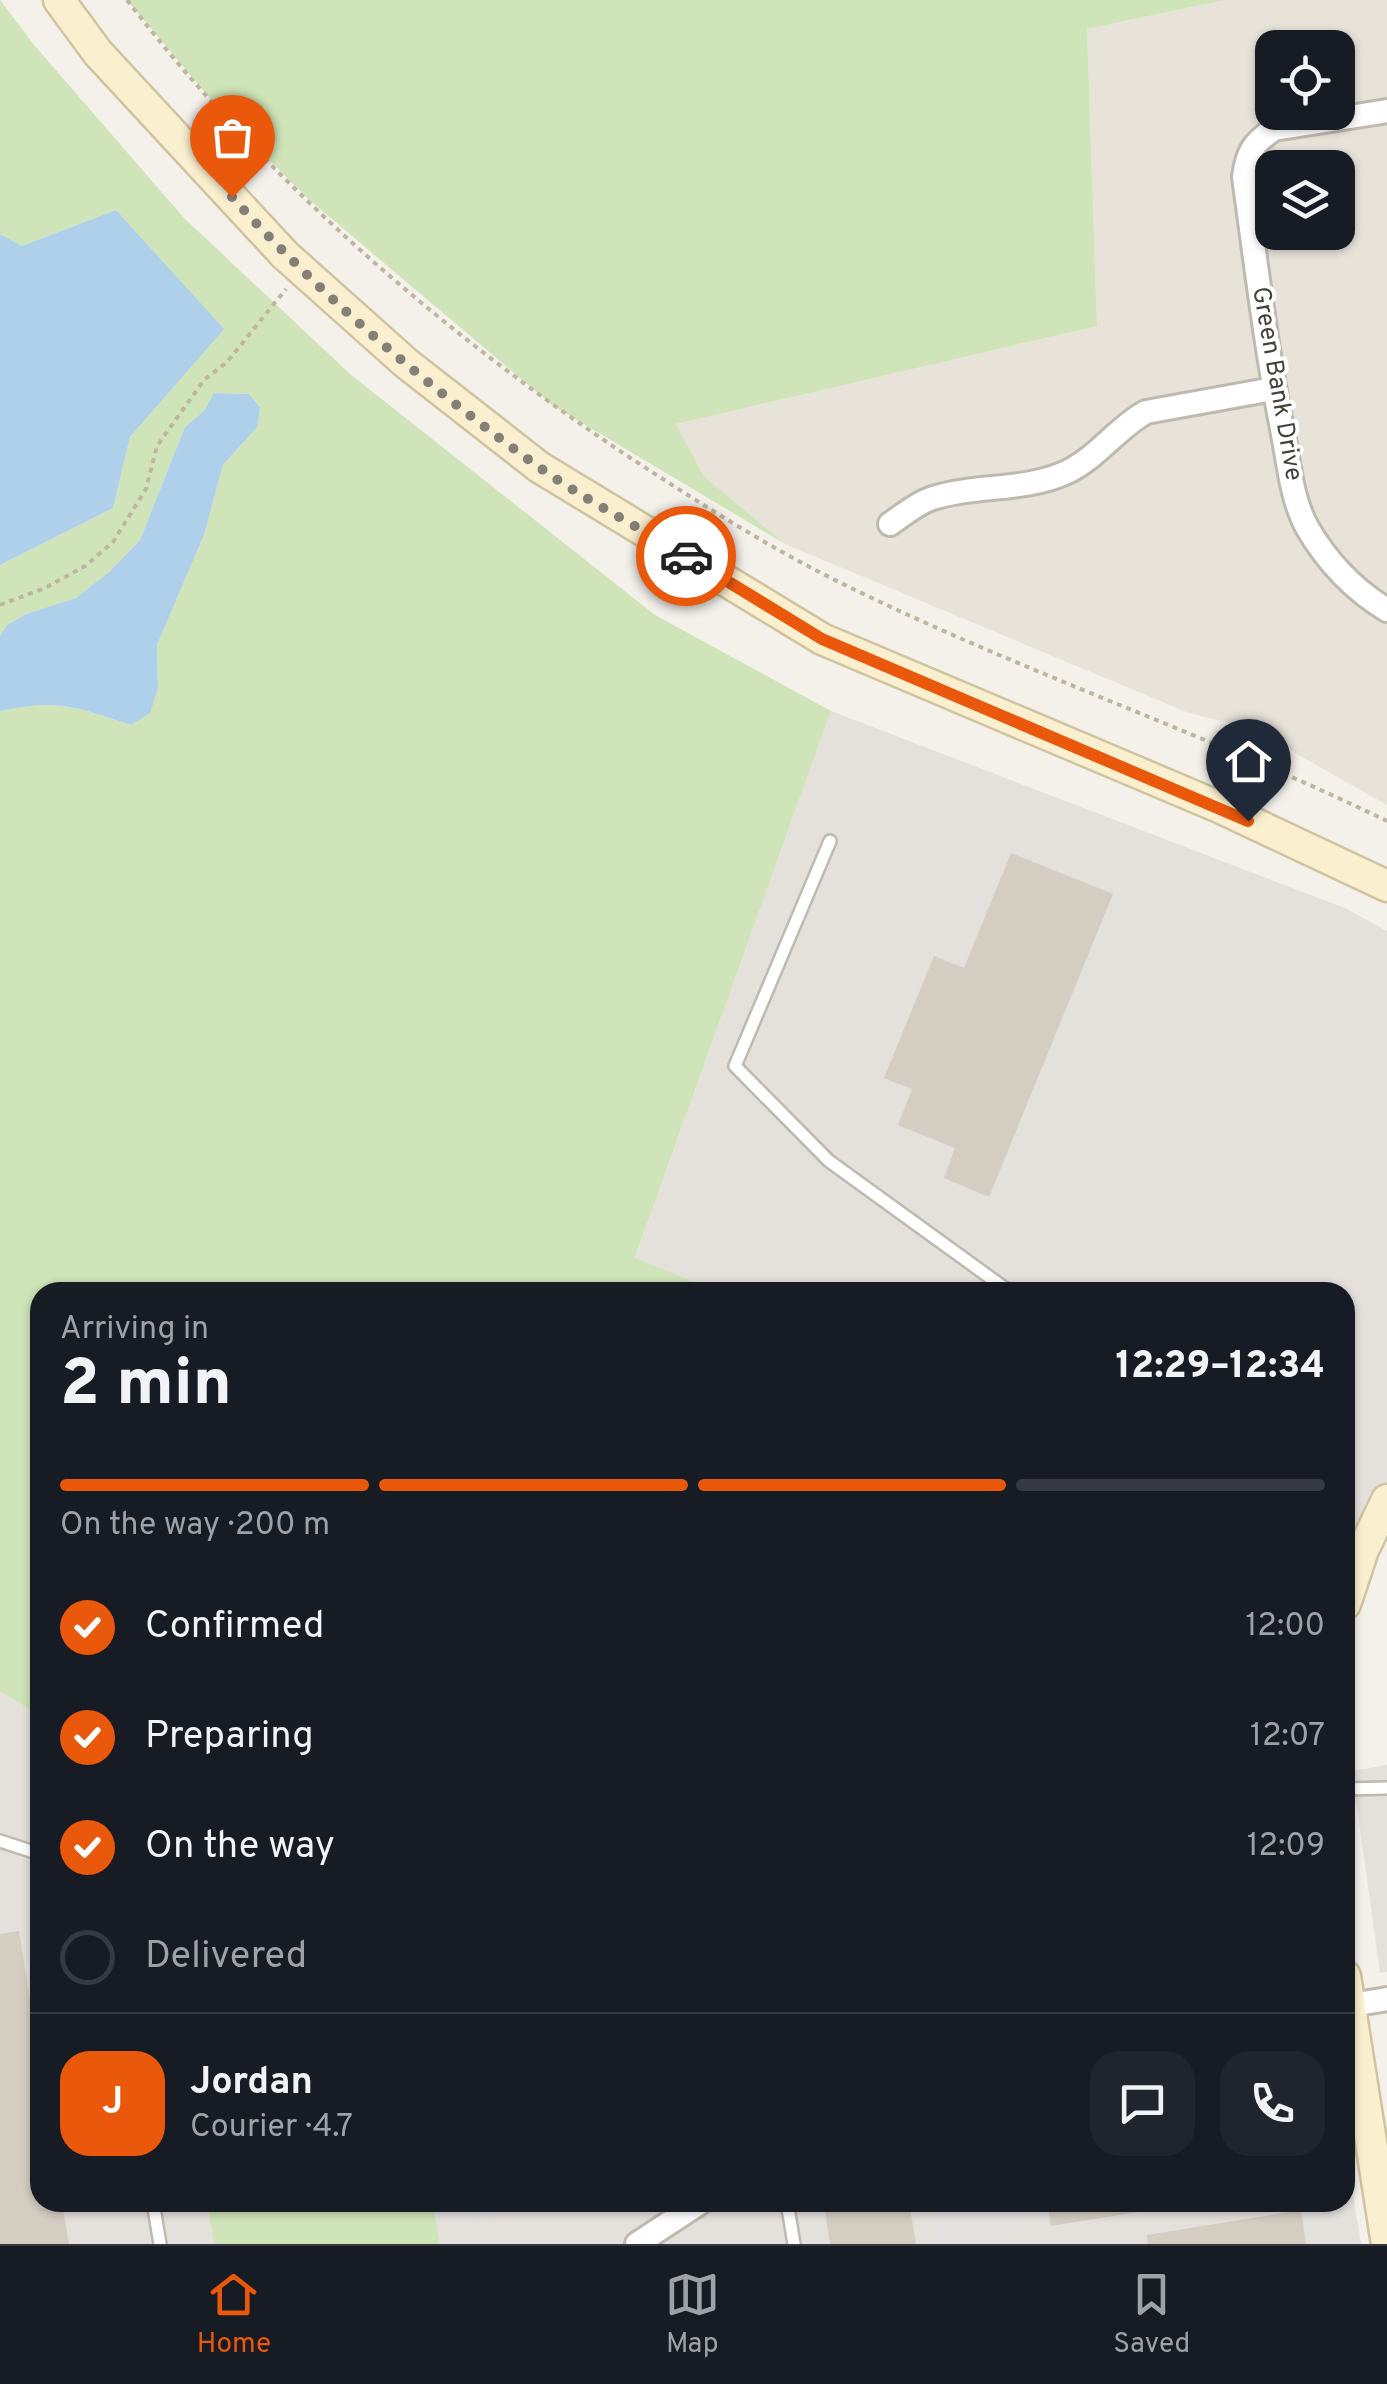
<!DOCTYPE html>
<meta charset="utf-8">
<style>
body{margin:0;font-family:Overpass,sans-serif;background:#20242c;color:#f1f3f6;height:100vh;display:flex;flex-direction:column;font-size:38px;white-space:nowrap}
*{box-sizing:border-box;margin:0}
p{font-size:32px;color:#9ea1a6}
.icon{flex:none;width:55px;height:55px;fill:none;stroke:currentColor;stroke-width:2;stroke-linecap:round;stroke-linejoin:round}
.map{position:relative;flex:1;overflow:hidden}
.drawer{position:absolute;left:30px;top:1282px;width:1325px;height:930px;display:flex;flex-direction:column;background:#171b24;border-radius:30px;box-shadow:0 2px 8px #0004}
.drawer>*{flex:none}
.buttons{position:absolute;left:1255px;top:30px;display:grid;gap:20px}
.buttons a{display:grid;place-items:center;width:100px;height:100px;border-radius:20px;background:#171b24;box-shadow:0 2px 8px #0004;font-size:50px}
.pin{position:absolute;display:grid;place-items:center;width:85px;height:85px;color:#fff;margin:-102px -42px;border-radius:50% 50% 50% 0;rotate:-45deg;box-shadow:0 0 10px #0007}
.pin .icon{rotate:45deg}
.courier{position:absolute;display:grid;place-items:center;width:100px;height:100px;margin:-50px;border:8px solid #ea580c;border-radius:50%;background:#fff;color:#222;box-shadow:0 2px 12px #0007}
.head em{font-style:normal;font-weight:800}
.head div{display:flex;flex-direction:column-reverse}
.head{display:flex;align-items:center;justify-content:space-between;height:170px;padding:0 30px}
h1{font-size:65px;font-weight:800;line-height:75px}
.bar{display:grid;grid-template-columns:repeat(4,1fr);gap:15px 10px;align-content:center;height:120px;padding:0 30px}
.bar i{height:12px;border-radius:8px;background:#363941}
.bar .selected{background:#ea580c}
.bar p{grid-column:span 4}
.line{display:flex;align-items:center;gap:25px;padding:0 30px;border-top:2px solid #363941}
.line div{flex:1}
.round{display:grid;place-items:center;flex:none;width:105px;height:105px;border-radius:30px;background:#20242c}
ol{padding:0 30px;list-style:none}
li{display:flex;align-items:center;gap:30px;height:110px}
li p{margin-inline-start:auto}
li .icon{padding:10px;border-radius:50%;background:#ea580c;color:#fff;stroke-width:4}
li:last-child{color:#9ea1a6}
li i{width:55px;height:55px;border:5px solid #363941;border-radius:50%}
.menu{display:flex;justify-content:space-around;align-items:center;height:140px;border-top:2px solid #363941;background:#171b24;font-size:28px;color:#9ea1a6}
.menu a{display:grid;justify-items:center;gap:5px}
.menu .selected{color:#ea580c}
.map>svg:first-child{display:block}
</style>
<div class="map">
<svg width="1387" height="2244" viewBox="0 0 1387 2244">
<rect width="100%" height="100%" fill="#f4f1eb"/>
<path fill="#e7e3d9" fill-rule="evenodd" d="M1225 0H1387V805L1253 729 1189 713 785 544 704 476 676 424 1097 326 1087 29ZM1272 48H1338V112H1272ZM1272 168H1338V232H1272Z"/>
<path fill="#e4e0dc" d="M831 711 1347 909 1387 931V1485L1345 1551V1292H719L635 1259Z
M0 1691 40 1716V2202L207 2203 214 2244H0Z
M1387 1765V1972L1380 1973 1352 1771Z
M1345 2144 1361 2244H440L433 2203 1345 2202Z"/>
<path fill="#cfe4b8" d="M0 0 35 46 184 218 350 374 655 615 831 711 635 1258 719 1292H40V1716L0 1691V711C58 699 77 707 131 725L158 688 157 645 204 535 223 465 258 426 260 407 249 394 214 393 204 411 185 427 140 540 109 572 76 598 26 614 7 625 0 636V565L113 508 130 437 223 329 116 210 22 246 0 234Z
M127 0H1225L1087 29 1097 326 676 424 704 476 785 544 552 405 306 197 221 111Z
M207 2203H433L440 2244H214Z"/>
<path fill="#e3e1df" d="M451 2202H584V2203L453 2221Z
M934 2203H1023L1028 2232 941 2244Z"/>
<path fill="#aed0ea" d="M116 210 224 329 130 437 113 508 0 565V234L22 246Z
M214 393 249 394 260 407 258 426 223 465 204 535 157 645 158 688 150 713 131 725C77 707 58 699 0 711V636L7 625 26 614 76 598 109 572 140 540 185 427 204 411Z"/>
<path fill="#d4cdc1" d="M1011 853 1113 894 989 1197 944 1178 955 1148 898 1125 912 1089 884 1078 934 956 964 968Z
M19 1931 40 2062V2202H62L69 2244H0V1934Z
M833 2202H909L916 2244H830L824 2204Z
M1047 2202H1137L1138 2212 1051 2226Z
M1301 2210 1306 2244H1148L1147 2235Z"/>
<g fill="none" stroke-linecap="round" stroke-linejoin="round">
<g stroke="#bfb9ae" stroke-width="16">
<path id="lane" d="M830 841 735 1066 829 1161 1010 1292
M1345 1789 1387 1788
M0 1841 40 1854
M153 2202 160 2244
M787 2202 794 2244"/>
</g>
<g stroke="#bfb9ae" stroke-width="28">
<path id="street" d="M1387 111 1274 129C1253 143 1247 153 1244 177 1256 263 1266 349 1283 434 1289 465 1292 501 1308 529 1328 563 1354 590 1387 610
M890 524C902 516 916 504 930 499 973 484 1024 492 1067 472 1098 457 1117 428 1146 412L1273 389
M1345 2006 1387 1999
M637 2244 701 2202"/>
</g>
<g stroke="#cfc49f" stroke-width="35">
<path id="secondary" d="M59 0 98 53 285 255 406 363 539 467 822 639 1219 807 1387 886
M1345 1604 1363 1550 1387 1500
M1345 1976 1387 2244"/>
</g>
<path stroke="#bfb5a1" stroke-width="4" stroke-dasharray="5 5" stroke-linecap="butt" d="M127 0C265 180 441 332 629 457 698 502 766 546 839 582 1018 671 1208 734 1387 821
M0 605 45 588 85 566 113 542 146 489 157 446 204 380 227 362 286 289"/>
<use href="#lane" stroke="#fff" stroke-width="11"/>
<use href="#street" stroke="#fff" stroke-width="22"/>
<use href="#secondary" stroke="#faf0cf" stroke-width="30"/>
</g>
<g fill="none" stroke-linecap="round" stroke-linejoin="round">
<path stroke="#847f77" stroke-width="10" stroke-dasharray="0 18" d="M232 197C322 297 427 386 536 465 583 499 637 526 686 556"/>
<path stroke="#ea580c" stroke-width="12" d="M686 556 822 639 1248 821"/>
</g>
<g text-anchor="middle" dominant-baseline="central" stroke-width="8" stroke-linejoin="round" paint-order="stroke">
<g font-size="25" fill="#474239" stroke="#fff">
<text transform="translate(1276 384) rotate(80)">Green Bank Drive</text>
</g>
</g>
</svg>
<div class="buttons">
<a><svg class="icon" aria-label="locate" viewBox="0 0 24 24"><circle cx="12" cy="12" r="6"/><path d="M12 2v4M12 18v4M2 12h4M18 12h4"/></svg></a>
<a><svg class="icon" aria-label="layers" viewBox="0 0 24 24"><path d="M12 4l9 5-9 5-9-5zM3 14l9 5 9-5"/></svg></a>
</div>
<div class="pin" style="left:232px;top:197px;background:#ea580c"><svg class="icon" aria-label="bag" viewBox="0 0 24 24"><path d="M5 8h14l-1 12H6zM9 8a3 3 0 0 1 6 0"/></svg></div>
<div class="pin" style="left:1248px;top:821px;background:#1f2937"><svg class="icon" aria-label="home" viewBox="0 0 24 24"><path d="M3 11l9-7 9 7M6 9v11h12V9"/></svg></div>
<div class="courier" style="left:686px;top:556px"><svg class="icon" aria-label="car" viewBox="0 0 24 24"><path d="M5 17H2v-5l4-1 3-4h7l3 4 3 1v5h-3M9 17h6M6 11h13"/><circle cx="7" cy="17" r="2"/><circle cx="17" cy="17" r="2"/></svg></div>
<section class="drawer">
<div class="head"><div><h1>2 min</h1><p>Arriving in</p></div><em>12:29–12:34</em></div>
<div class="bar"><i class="selected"></i><i class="selected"></i><i class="selected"></i><i></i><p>On the way · 200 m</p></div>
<ol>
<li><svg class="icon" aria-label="check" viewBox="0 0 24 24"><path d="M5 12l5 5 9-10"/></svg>Confirmed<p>12:00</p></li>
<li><svg class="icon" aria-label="check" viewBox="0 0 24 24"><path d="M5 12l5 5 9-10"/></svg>Preparing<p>12:07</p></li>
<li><svg class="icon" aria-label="check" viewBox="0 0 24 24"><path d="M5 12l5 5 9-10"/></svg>On the way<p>12:09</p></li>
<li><i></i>Delivered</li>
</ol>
<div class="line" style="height:180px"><b class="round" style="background:#ea580c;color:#fff">J</b><div><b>Jordan</b><p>Courier · 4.7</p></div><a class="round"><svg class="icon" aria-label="chat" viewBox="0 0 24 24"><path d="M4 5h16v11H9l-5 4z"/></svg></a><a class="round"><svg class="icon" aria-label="phone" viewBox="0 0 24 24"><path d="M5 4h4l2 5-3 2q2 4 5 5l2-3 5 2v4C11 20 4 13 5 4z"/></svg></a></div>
</section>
</div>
<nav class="menu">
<a class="selected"><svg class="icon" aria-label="home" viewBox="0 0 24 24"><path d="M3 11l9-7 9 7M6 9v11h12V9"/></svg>Home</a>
<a><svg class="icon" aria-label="map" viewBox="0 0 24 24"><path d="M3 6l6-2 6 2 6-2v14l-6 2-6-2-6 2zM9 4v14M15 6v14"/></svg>Map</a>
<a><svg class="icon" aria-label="saved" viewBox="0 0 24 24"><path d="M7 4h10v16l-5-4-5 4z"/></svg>Saved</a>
</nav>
